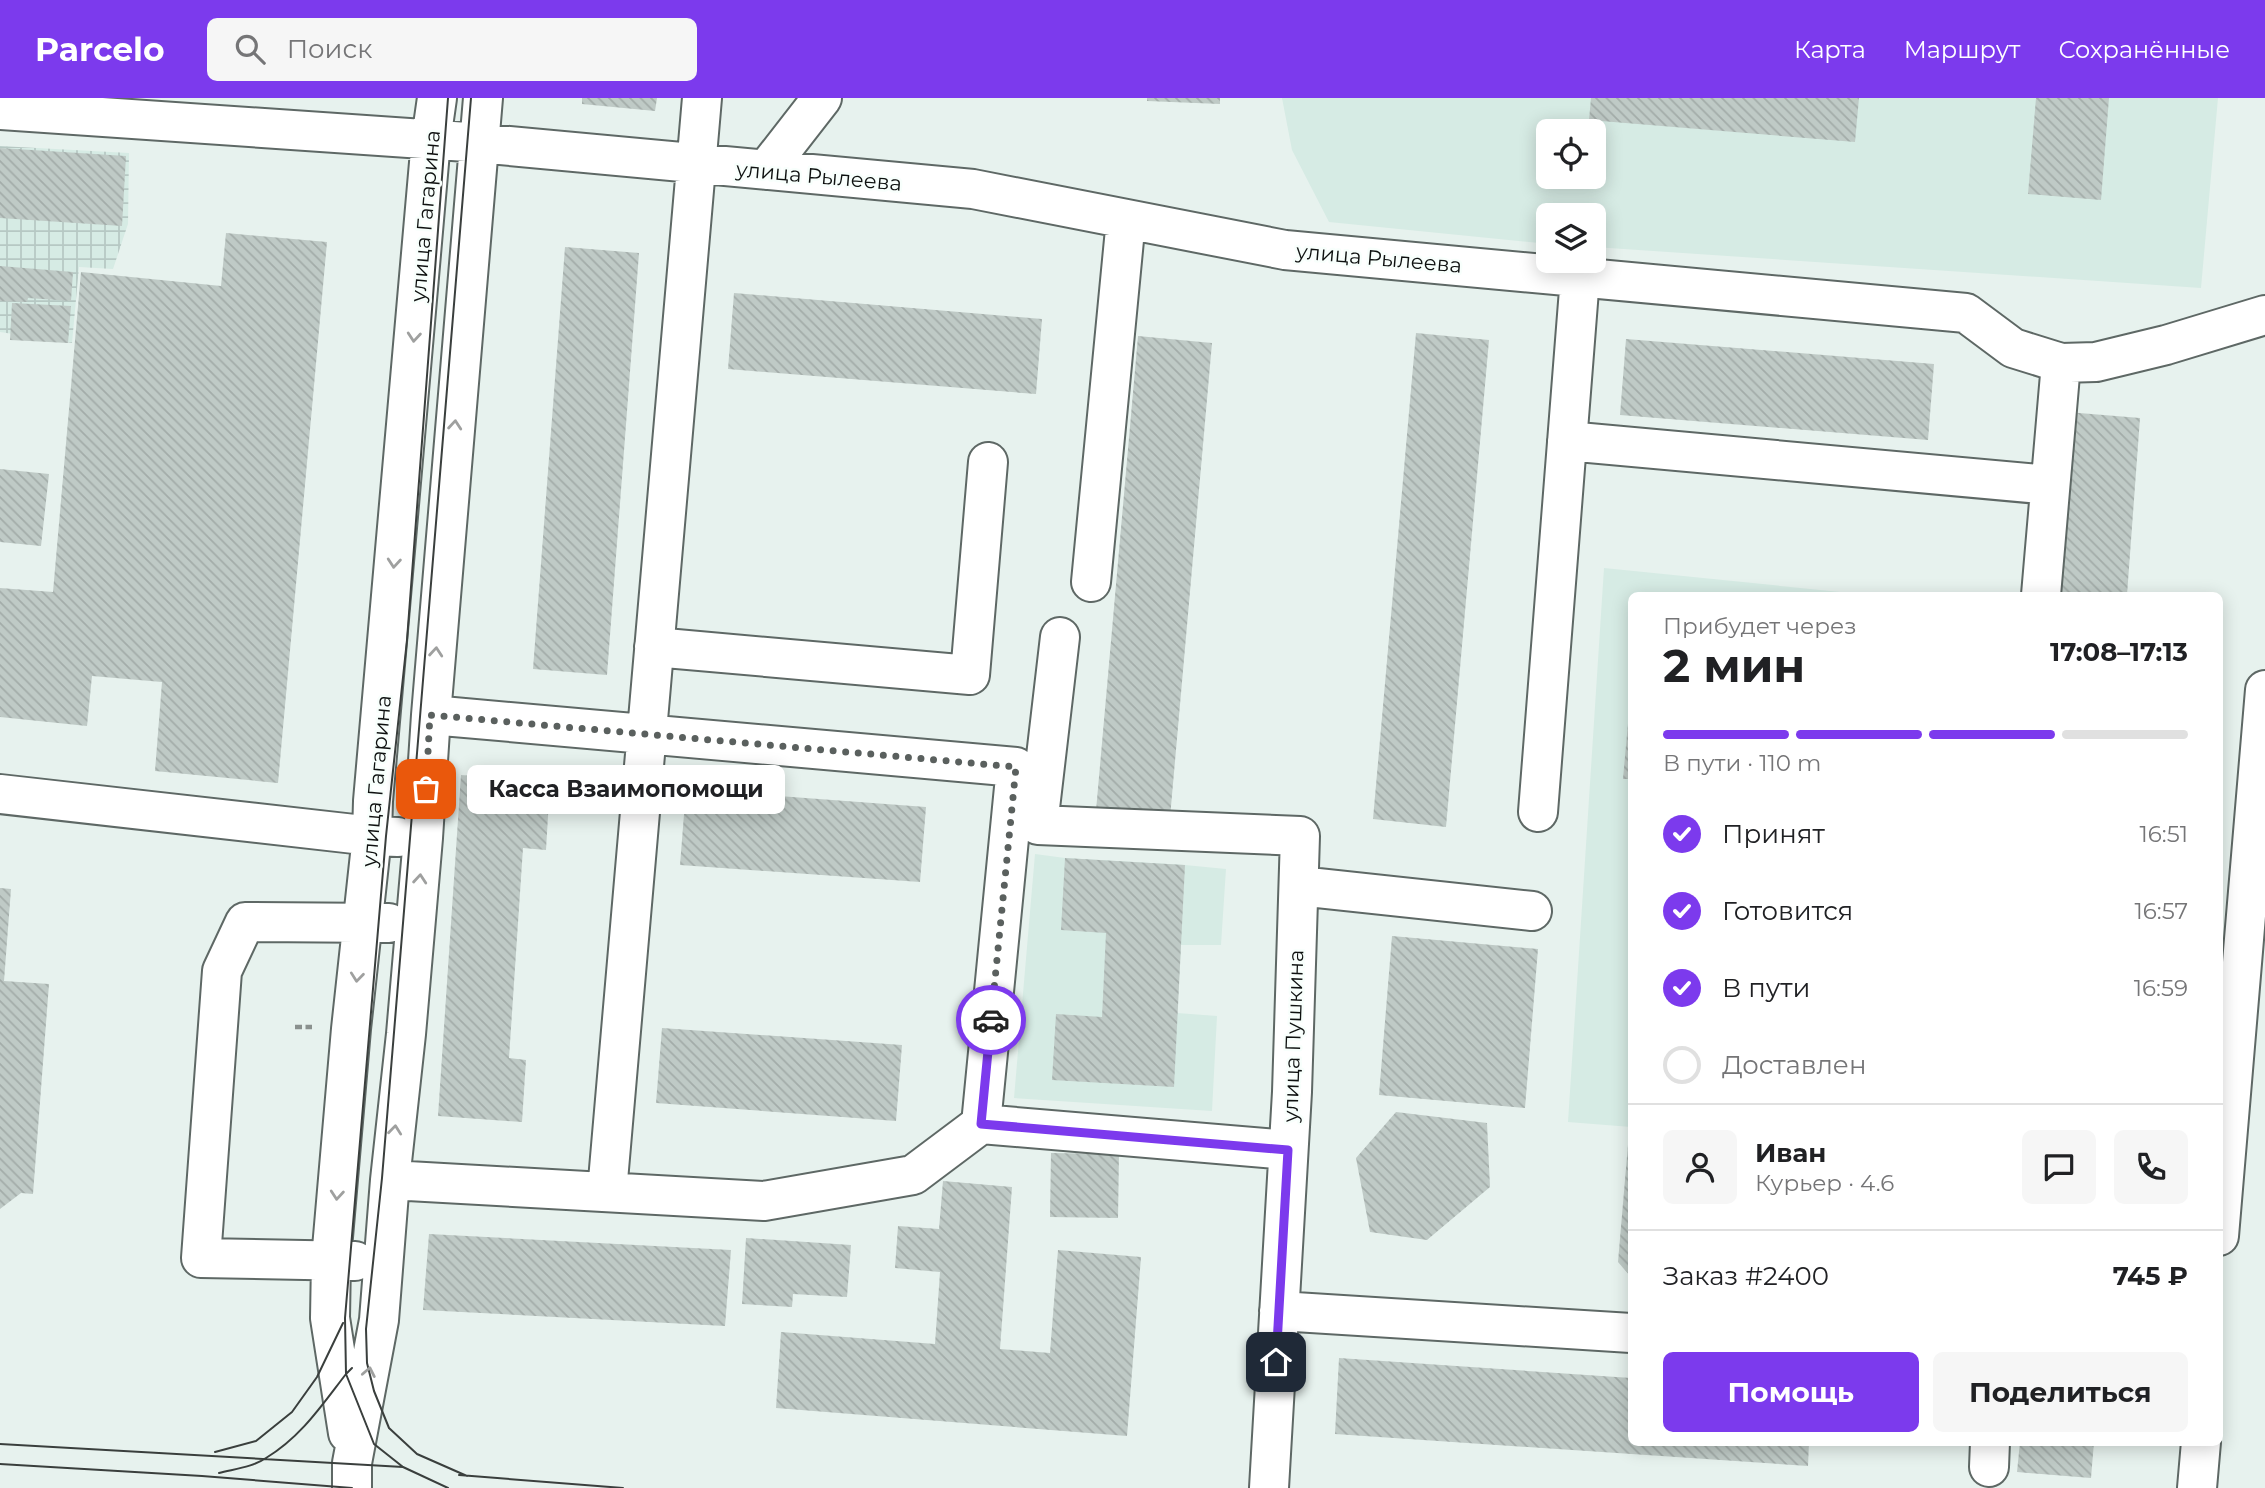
<!DOCTYPE html>
<html lang="ru">
<meta charset="utf-8">
<style>
body{margin:0;font-family:Montserrat,sans-serif;background:#f6f6f6;color:#202124;height:100vh;display:flex;flex-direction:column;font-size:26px;white-space:nowrap}
*{box-sizing:border-box;margin:0}
p{font-size:23px;color:#757577}
.icon{flex:none;width:38px;height:38px;fill:none;stroke:currentColor;stroke-width:2;stroke-linecap:round;stroke-linejoin:round}
.map{position:relative;flex:1;overflow:hidden}
.drawer{position:absolute;left:1628px;top:494px;width:595px;height:854px;display:flex;flex-direction:column;background:#fff;border-radius:10px;box-shadow:0 4px 18px #0003}
.drawer>*{flex:none}
.buttons{position:absolute;left:1536px;top:21px;display:grid;gap:14px}
.buttons a{display:grid;place-items:center;width:70px;height:70px;border-radius:10px;background:#fff;box-shadow:0 4px 18px #0003;font-size:35px}
.pin{position:absolute;display:grid;place-items:center;width:60px;height:60px;color:#fff;margin:-30px;border-radius:14px;box-shadow:0 4px 10px #0006}
.courier{position:absolute;display:grid;place-items:center;width:70px;height:70px;margin:-35px;border:5px solid #7c3aed;border-radius:50%;background:#fff;color:#222;box-shadow:0 2px 9px #0007}
.bubble{position:absolute;height:49px;border-radius:10px;background:#fff;box-shadow:0 4px 18px #0003;font-size:23px;font-weight:700;line-height:49px;text-align:center}
.summary em{font-style:normal;font-weight:700}
.summary div{display:flex;flex-direction:column-reverse}
.summary{display:flex;align-items:center;justify-content:space-between;height:119px;padding:0 35px}
h1{font-size:46px;font-weight:700;line-height:52px}
.bar{display:grid;grid-template-columns:repeat(4,1fr);gap:10px 7px;align-content:center;height:84px;padding:0 35px}
.bar i{height:9px;border-radius:5px;background:#e0e0e0}
.bar .on{background:#7c3aed}
.bar p{grid-column:span 4}
.line{display:flex;align-items:center;gap:18px;padding:0 35px;border-top:2px solid #e0e0e0}
.line div{flex:1}
.round{display:grid;place-items:center;flex:none;width:74px;height:74px;border-radius:10px;background:#f6f6f6}
ol{padding:0 35px;list-style:none}
li{display:flex;align-items:center;gap:21px;height:77px}
li p{margin-inline-start:auto}
li .icon{padding:7px;border-radius:50%;background:#7c3aed;color:#fff;stroke-width:4}
li:last-child{color:#757577}
li i{width:38px;height:38px;border:4px solid #e0e0e0;border-radius:50%}
.primary-button{display:flex;gap:14px;margin-top:auto;padding:14px 35px}
.primary-button a{flex:1;height:80px;border-radius:10px;background:#7c3aed;color:#fff;font-size:28px;font-weight:700;line-height:80px;text-align:center}
.primary-button a+a{background:#f6f6f6;color:#202124}
header{display:flex;align-items:center;gap:42px;box-sizing:border-box;height:98px;padding:0 35px;background:#7c3aed;color:#fff}
header strong{font-size:33px}
nav{display:flex;gap:38px;margin-inline-start:auto;font-size:24px}
.search{width:490px;height:63px;background:#f6f6f6;display:flex;align-items:center;gap:18px;box-sizing:border-box;padding:0 24px;border-radius:10px;color:#757577;font-size:26px}
.map>svg:first-child{display:block}
</style>
<header>
<strong>Parcelo</strong>
<div class="search"><svg class="icon" aria-label="search" viewBox="0 0 24 24"><circle cx="10" cy="10" r="6"/><path d="M15 15l6 6"/></svg>Поиск</div>
<nav><a>Карта</a><a>Маршрут</a><a>Сохранённые</a></nav>
</header>
<div class="map">
<svg width="2265" height="1390" viewBox="0 0 2265 1390">
<defs>
<pattern id="industrial-grid" width="8" height="8" patternUnits="userSpaceOnUse" patternTransform="scale(1.75)"><rect width="8" height="8" fill="#d6ebe4"/><path d="M0 4h8M4 0v8" fill="none" stroke="#b6c8c3"/></pattern>
<pattern id="building-back-hatch" width="6" height="6" patternUnits="userSpaceOnUse" patternTransform="scale(1.75)"><rect width="6" height="6" fill="#bfcac6"/><path d="M-1 5l2 2M0 0l6 6M5-1l2 2" fill="none" stroke="#a3aca9"/></pattern>
</defs>
<rect width="100%" height="100%" fill="#e7f2ee"/>
<path fill="#d6ebe4" fill-rule="evenodd" d="M1282 0H2218L2201 190 1594 149V117H1549V146L1329 124 1292 52ZM1549 33H1594V79H1549Z
M1604 470 1870 497H1631V1029L1568 1024Z
M1035 756 1065 760 1185 767 1226 771 1221 847H1181L1177 915 1217 918 1212 1013 1014 1000Z"/>
<path fill="url(#industrial-grid)" d="M0 48 129 55 128 126 113 171 79 169 72 245 0 234Z"/>
<path fill="url(#building-back-hatch)" d="M582 0H657L655 13 582 6Z
M1147 0H1220V6L1147 3Z
M1591 0H1859L1855 44 1589 22Z
M2036 0H2109L2101 102 2028 96Z
M0 50 126 58 122 128 0 120Z
M226 135 327 144 278 685 155 673 162 584 92 578 87 628 0 619V490L53 494 81 174 221 188Z
M565 149 639 155 607 577 533 571Z
M0 168 73 174 71 203 28 200 27 204 0 203Z
M734 195 1042 221 1036 296 728 271Z
M12 205 71 208 68 245 10 242Z
M1416 235 1489 242 1446 729 1373 721Z
M1138 238 1212 245 1169 731 1095 724Z
M1626 241 1934 266 1928 342 1620 317Z
M2067 314 2140 320 2127 497H2053Z
M0 371 49 376 41 448 0 444Z
M1629 614H1631V681H1623Z
M461 677 550 684 546 752 523 750 509 960 526 962 522 1024 438 1018Z
M686 691 926 709 920 784 680 767Z
M1065 760 1185 767 1174 989 1052 982 1056 916 1102 919 1106 835 1061 832Z
M0 790 11 791 4 883 49 886 33 1096 21 1095 0 1111Z
M1392 838 1538 851 1525 1010 1379 997Z
M662 930 902 947 896 1023 656 1005Z
M1396 1014 1487 1025 1490 1089 1427 1142 1370 1134 1356 1060Z
M1629 1035H1631V1179L1618 1164Z
M1051 1055 1119 1056 1118 1120 1050 1119Z
M943 1083 1012 1089 1000 1251 1050 1255 1058 1152 1141 1159 1127 1338 776 1310 781 1234 935 1246 940 1174 895 1170 898 1128 939 1131Z
M429 1136 731 1152 725 1228 423 1212Z
M746 1140 851 1147 847 1199 793 1196 792 1209 742 1206Z
M1339 1260 1631 1280V1344H1809L1808 1368 1335 1336Z
M2020 1344H2094L2091 1380 2017 1374Z"/>
<g fill="none" stroke-linecap="round" stroke-linejoin="round">
<g stroke="#5e6865" stroke-width="42">
<path id="minor" d="M0 12 467 44 973 91 1285 152 1966 215 2013 250 2061 265 2096 264 2166 247 2265 217
M766 72 822 0
M1567 343 2050 387
M1091 484 1126 121
M2041 497 2061 265
M1060 539 1038 727 1300 738 1292 994 1269 1390
M654 549 970 577 988 364
M431 617 1016 669 981 1026
M0 696 372 738 398 739
M1538 714 1580 179
M1299 788 1532 813
M390 1082 764 1103 913 1077 981 1026 1288 1052
M607 1094 702 0
M2219 1138 2265 592
M355 1163 201 1160 222 873 245 824 389 825
M1279 1213 1631 1235
M348 1335 330 1220 331 1162 351 931 372 738 373 703 431 42 437 0
M1989 1369 1990 1344
M352 1390V1365L379 1222 390 1082 406 936 423 740 431 617 483 0
M2197 1390 2201 1344"/>
</g>
<path stroke="#8a918e" stroke-width="4.5" stroke-dasharray="7 3.5" stroke-linecap="butt" d="M295 929H312"/>
<use href="#minor" stroke="#fff" stroke-width="38"/>
<path stroke="#3a3f3d" stroke-width="2" d="M0 1346 403 1369
M215 1354 256 1343 292 1314 317 1279 343 1225
M0 1366 202 1378 352 1390
M219 1375C234 1371 253 1369 266 1360 301 1339 322 1307 346 1276L352 1270
M459 1377 623 1390
M467 1378 417 1356 389 1330 374 1293 367 1265 366 1231 382 1080 471 0
M448 1390 403 1369 374 1346 346 1276 345 1220 386 738 407 542 448 0"/>
</g>
<defs><path id="oneway-chevron" d="M-2-3.5L2.5 0L-2 3.5" fill="none" stroke-width="1.6" stroke-linecap="round" stroke-linejoin="round" transform="scale(1.75)"/></defs>
<g stroke="#9fa09f">
<use href="#oneway-chevron" transform="translate(414 239) rotate(95)"/>
<use href="#oneway-chevron" transform="translate(455 327) rotate(-85)"/>
<use href="#oneway-chevron" transform="translate(394 465) rotate(95)"/>
<use href="#oneway-chevron" transform="translate(436 554) rotate(-85)"/>
<use href="#oneway-chevron" transform="translate(420 781) rotate(-85)"/>
<use href="#oneway-chevron" transform="translate(357 879) rotate(96)"/>
<use href="#oneway-chevron" transform="translate(395 1032) rotate(-84)"/>
<use href="#oneway-chevron" transform="translate(337 1097) rotate(95)"/>
<use href="#oneway-chevron" transform="translate(369 1274) rotate(-79)"/>
</g>
<g fill="none" stroke-linecap="round" stroke-linejoin="round">
<path stroke="#5a605e" stroke-width="7" stroke-dasharray="0 12.6" d="M426 691 430 617 1016 669 991 922"/>
<path stroke="#7c3aed" stroke-width="9" d="M991 922 981 1026 1288 1052 1276 1264"/>
</g>
<g text-anchor="middle" dominant-baseline="central" stroke-width="5" stroke-linejoin="round" paint-order="stroke">
<g font-size="21" fill="#0e1110" stroke="#f8fffc">
<text transform="translate(819 78) rotate(5)">улица Рылеева</text>
<text transform="translate(425 118) rotate(-85)">улица Гагарина</text>
<text transform="translate(1379 160) rotate(5)">улица Рылеева</text>
<text transform="translate(376 683) rotate(-85)">улица Гагарина</text>
<text transform="translate(1293 938) rotate(-88)">улица Пушкина</text>
</g>
</g>
</svg>
<div class="buttons">
<a><svg class="icon" aria-label="locate" viewBox="0 0 24 24"><circle cx="12" cy="12" r="6"/><path d="M12 2v4M12 18v4M2 12h4M18 12h4"/></svg></a>
<a><svg class="icon" aria-label="layers" viewBox="0 0 24 24"><path d="M12 4l9 5-9 5-9-5zM3 14l9 5 9-5"/></svg></a>
</div>
<div class="pin" style="left:426px;top:691px;background:#ea580c"><svg class="icon" aria-label="bag" viewBox="0 0 24 24"><path d="M5 8h14l-1 12H6zM9 8a3 3 0 0 1 6 0"/></svg></div>
<div class="pin" style="left:1276px;top:1264px;background:#1f2937"><svg class="icon" aria-label="home" viewBox="0 0 24 24"><path d="M3 11l9-7 9 7M6 9v11h12V9"/></svg></div>
<div class="courier" style="left:991px;top:922px"><svg class="icon" aria-label="car" viewBox="0 0 24 24"><path d="M5 17H2v-5l4-1 3-4h7l3 4 3 1v5h-3M9 17h6M6 11h13"/><circle cx="7" cy="17" r="2"/><circle cx="17" cy="17" r="2"/></svg></div>
<div class="bubble" style="left:467px;top:667px;width:318px">Касса Взаимопомощи</div>
<section class="drawer">
<div class="summary"><div><h1>2 мин</h1><p>Прибудет через</p></div><em>17:08–17:13</em></div>
<div class="bar"><i class="on"></i><i class="on"></i><i class="on"></i><i></i><p>В пути · 110 m</p></div>
<ol>
<li><svg class="icon" aria-label="check" viewBox="0 0 24 24"><path d="M5 12l5 5 9-10"/></svg>Принят<p>16:51</p></li>
<li><svg class="icon" aria-label="check" viewBox="0 0 24 24"><path d="M5 12l5 5 9-10"/></svg>Готовится<p>16:57</p></li>
<li><svg class="icon" aria-label="check" viewBox="0 0 24 24"><path d="M5 12l5 5 9-10"/></svg>В пути<p>16:59</p></li>
<li><i></i>Доставлен</li>
</ol>
<div class="line" style="height:126px"><a class="round"><svg class="icon" aria-label="person" viewBox="0 0 24 24"><circle cx="12" cy="8" r="4"/><path d="M4 21q1-7 8-7t8 7"/></svg></a><div><b>Иван</b><p>Курьер · 4.6</p></div><a class="round"><svg class="icon" aria-label="chat" viewBox="0 0 24 24"><path d="M4 5h16v11H9l-5 4z"/></svg></a><a class="round"><svg class="icon" aria-label="phone" viewBox="0 0 24 24"><path d="M5 4h4l2 5-3 2q2 4 5 5l2-3 5 2v4C11 20 4 13 5 4z"/></svg></a></div>
<div class="line" style="height:91px"><div>Заказ #2400</div><b>745 ₽</b></div>
<div class="primary-button"><a>Помощь</a><a>Поделиться</a></div>
</section>
</div>
